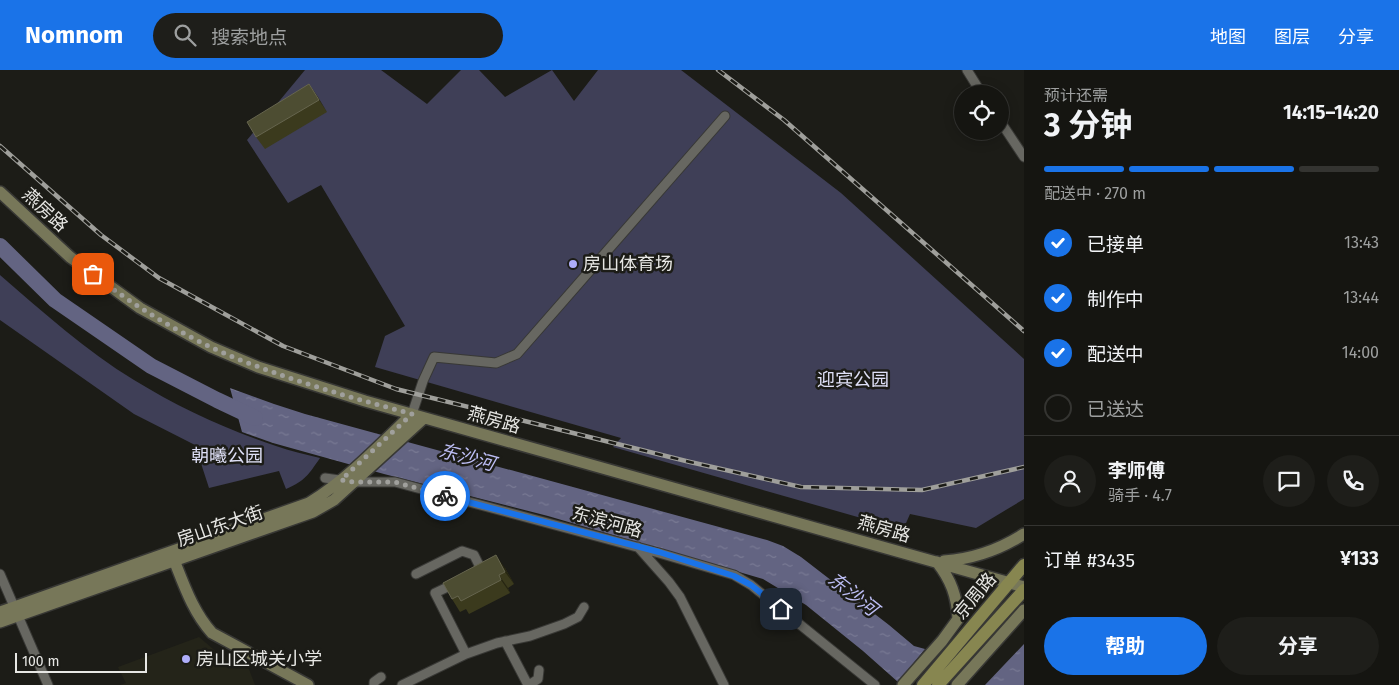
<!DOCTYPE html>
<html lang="zh">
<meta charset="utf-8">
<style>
body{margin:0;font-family:"Fira Sans","Noto Sans SC",sans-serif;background:#1e1e1a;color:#f1f3f6;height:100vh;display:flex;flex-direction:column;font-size:19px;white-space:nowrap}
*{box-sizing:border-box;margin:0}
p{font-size:16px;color:#9d9f9f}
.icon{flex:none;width:28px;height:28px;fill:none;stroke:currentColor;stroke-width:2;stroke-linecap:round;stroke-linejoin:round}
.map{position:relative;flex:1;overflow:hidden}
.drawer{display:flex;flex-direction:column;background:#151511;width:375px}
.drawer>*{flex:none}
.controls{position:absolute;left:954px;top:15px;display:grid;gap:10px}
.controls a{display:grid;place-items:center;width:55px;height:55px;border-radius:50%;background:#151511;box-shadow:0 2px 12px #0003,0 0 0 1px #343431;font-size:25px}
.scale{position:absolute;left:15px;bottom:12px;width:132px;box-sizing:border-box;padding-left:5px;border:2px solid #e7e7e4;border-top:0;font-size:14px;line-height:18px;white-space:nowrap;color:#e7e7e4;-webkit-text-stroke:4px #1c1c17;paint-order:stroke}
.pin{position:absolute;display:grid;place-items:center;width:42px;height:42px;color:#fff;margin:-21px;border-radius:10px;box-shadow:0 2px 8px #0006}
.courier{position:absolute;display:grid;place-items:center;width:50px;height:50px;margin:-25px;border:4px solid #1a73e8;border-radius:50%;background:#fff;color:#222;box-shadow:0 1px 6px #0007}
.head em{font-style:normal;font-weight:700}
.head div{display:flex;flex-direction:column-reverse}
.head{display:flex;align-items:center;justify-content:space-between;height:85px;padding:0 20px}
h1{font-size:32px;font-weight:700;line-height:38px}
.bar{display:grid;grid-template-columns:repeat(4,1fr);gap:8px 5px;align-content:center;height:60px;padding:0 20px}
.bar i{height:6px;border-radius:4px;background:#343431}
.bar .on{background:#1a73e8}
.bar p{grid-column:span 4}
.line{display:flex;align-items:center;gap:12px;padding:0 20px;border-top:1px solid #343431}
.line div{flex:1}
.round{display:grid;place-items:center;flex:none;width:52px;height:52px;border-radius:26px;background:#1e1e1a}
ol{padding:0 20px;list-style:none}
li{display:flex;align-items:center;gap:15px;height:55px}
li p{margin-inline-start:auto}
li .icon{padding:5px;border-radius:50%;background:#1a73e8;color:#fff;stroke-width:4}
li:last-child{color:#9d9f9f}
li i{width:28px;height:28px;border:2px solid #343431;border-radius:50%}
.button{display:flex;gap:10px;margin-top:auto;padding:10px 20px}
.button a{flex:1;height:58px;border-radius:30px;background:#1a73e8;color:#fff;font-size:20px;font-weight:700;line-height:58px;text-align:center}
.button a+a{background:#1e1e1a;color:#f1f3f6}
header{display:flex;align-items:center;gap:30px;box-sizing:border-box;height:70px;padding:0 25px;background:#1a73e8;color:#fff}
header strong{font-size:24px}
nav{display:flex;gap:28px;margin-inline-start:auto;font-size:18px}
.search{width:350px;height:45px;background:#1e1e1a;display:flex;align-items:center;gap:12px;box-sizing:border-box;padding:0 18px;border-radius:28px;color:#9d9f9f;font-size:19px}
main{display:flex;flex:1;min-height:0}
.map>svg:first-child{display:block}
</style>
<header>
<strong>Nomnom</strong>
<div class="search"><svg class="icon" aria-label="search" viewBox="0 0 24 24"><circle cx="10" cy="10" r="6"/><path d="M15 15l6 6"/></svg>搜索地点</div>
<nav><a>地图</a><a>图层</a><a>分享</a></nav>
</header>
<main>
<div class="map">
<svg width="1024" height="615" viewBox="0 0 1024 615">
<defs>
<pattern id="water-ripples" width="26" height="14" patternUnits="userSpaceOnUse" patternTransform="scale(1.25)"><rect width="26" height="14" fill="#636482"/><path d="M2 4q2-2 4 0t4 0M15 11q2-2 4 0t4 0" fill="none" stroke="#797a94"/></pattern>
</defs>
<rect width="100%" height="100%" fill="#1c1c17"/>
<path fill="#242419" d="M199 567 219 584 247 594 255 615H120L126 613 118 597Z"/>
<path fill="#3f3f57" d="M305 0H381L427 34 461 0H479L505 27 552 0 574 31 598 0H681L841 123 1024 289V429L976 458 910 444 903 460 613 377 621 368 375 297 385 266 405 256 321 115 288 133 247 70Z
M0 205C43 242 86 281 134 310 178 337 227 360 276 376 290 381 305 384 320 388 309 404 305 411 286 419L279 401 209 418 195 375 134 344 0 250Z"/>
<path fill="url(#water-ripples)" d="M230 318 274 334 305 344 767 470 783 476 801 487 889 555 914 576 925 579 898 612 863 581 806 535 763 509 548 446 384 404 273 373 242 362Z
M1024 574V615H985Z"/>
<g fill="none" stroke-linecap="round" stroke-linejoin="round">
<path stroke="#636482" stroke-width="16" d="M0 176 55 230 151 296 217 330 255 348"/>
<g stroke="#383835" stroke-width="11">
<path id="street" d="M967 0 982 24
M1000 51 1024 87
M412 344 423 311 434 287 496 293 517 284 725 46
M325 408 354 412H395L659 483 734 505 751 515 875 615
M638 477 669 512 680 527 724 615
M0 504 48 615
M416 504 462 481 474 485 482 501 477 503
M505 571 528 615
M466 584 497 573 530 566 564 554 578 547 584 537
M374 615V612L381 607
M402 615 466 584 435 523 456 513
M529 615 538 609 539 600"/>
</g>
<g stroke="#383835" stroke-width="14">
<path id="secondary" d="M0 122 70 187 140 238 211 277 258 297 365 331 1024 517
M172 485C183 512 192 541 212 563L308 615
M944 491C973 489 999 480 1024 464
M0 542 309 433C347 410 380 375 412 344
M0 552 313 442 334 430 424 348
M903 615 942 571 958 549C957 526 951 510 937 492
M957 615 1024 540"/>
</g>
<g stroke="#383835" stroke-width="15">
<path id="primary" d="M923 615 1024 495
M938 615 1024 520"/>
</g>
<use href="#street" stroke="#676761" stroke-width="9"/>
<use href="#secondary" stroke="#777759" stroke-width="11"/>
<use href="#primary" stroke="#878650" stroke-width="12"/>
<g stroke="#9f9f9b" stroke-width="4.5">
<path id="rail" d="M718 0 784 50 1024 261
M0 76 101 165 159 208 283 276 396 319 690 392 801 417 922 420 1024 397"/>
</g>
<use href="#rail" stroke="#1c1c17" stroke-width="2.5" stroke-dasharray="8" stroke-linecap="butt"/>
</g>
<path fill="#3b3a1d" d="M309 14 327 42 265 79 256 67Z
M505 498 514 514 508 518 510 523 469 544 466 539 460 542 452 529Z"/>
<path fill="#272612" d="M309 14 318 27 327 42 319 30Z
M496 485 505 498 514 514 505 502Z
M499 505 508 518 510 523 501 510Z"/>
<path fill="#4d4d32" stroke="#66654e" d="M309 14 319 30 256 67 247 52Z
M496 485 505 502 499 505 501 510 461 531 458 526 452 529 443 513Z"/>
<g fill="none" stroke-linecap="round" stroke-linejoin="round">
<path stroke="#a0a09c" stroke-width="5" stroke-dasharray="0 9" d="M93 204C143 243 200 276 259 297 309 316 360 330 412 344L341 410 354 412H395L445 426"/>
<path stroke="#1a73e8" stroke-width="6" d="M445 426 659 482 734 506 751 515 781 539"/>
</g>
<g fill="#afaefa" stroke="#1c1c17" stroke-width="2">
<circle cx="573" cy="194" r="5"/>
<circle cx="186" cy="589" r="5"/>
</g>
<g text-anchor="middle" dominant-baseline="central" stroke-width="5" stroke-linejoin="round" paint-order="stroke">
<g font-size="18" fill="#e7e7e4" stroke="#1c1c17">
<text transform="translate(45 140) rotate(43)">燕房路</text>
<text transform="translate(494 350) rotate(16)">燕房路</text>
<text transform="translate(607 452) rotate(15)">东滨河路</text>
<text transform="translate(220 456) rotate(-19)">房山东大街</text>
<text transform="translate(884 459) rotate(16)">燕房路</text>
<text transform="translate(975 526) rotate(-50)">京周路</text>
</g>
<g font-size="18" fill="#e7e7e4" stroke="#1c1c17" text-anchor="start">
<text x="583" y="194">房山体育场</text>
<text x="196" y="589">房山区城关小学</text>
</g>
<g font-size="18" fill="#dfe0f7" stroke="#1c1c17">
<text x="853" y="310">迎宾公园</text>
<text x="227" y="386">朝曦公园</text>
</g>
<g font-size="19" font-style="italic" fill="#bdbef5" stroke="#1c1c17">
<text transform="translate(467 387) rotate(15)">东沙河</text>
<text transform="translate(853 524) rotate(38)">东沙河</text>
</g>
</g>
</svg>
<div class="controls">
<a><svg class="icon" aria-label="locate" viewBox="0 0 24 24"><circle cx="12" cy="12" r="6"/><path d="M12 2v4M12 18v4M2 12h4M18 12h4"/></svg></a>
</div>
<div class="scale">100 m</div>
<div class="pin" style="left:93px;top:204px;background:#ea580c"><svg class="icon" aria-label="bag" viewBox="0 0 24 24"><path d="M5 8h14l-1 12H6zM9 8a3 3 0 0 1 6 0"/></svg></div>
<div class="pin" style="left:781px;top:539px;background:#1f2937"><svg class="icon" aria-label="home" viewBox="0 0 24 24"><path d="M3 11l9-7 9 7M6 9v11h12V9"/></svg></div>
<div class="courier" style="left:445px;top:426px"><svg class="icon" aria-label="bike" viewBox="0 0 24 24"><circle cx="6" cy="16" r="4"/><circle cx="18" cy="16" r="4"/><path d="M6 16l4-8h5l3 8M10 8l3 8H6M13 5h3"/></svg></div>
</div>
<section class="drawer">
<div class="head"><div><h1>3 分钟</h1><p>预计还需</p></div><em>14:15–14:20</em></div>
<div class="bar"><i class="on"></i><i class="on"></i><i class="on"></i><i></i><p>配送中 · 270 m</p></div>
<ol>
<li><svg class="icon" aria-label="check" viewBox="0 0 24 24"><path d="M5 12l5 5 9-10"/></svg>已接单<p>13:43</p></li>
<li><svg class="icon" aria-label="check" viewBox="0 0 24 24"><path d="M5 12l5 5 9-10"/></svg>制作中<p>13:44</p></li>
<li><svg class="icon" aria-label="check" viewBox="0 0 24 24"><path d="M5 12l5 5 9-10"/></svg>配送中<p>14:00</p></li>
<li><i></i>已送达</li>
</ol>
<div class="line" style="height:90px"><a class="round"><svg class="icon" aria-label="person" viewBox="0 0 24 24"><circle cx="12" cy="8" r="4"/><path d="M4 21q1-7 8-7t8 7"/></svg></a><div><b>李师傅</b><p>骑手 · 4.7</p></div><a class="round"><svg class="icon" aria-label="chat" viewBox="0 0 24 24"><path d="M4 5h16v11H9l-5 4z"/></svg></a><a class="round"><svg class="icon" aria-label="phone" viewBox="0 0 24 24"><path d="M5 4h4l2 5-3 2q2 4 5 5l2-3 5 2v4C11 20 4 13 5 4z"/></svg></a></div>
<div class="line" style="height:65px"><div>订单 #3435</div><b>¥133</b></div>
<div class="button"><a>帮助</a><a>分享</a></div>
</section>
</main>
